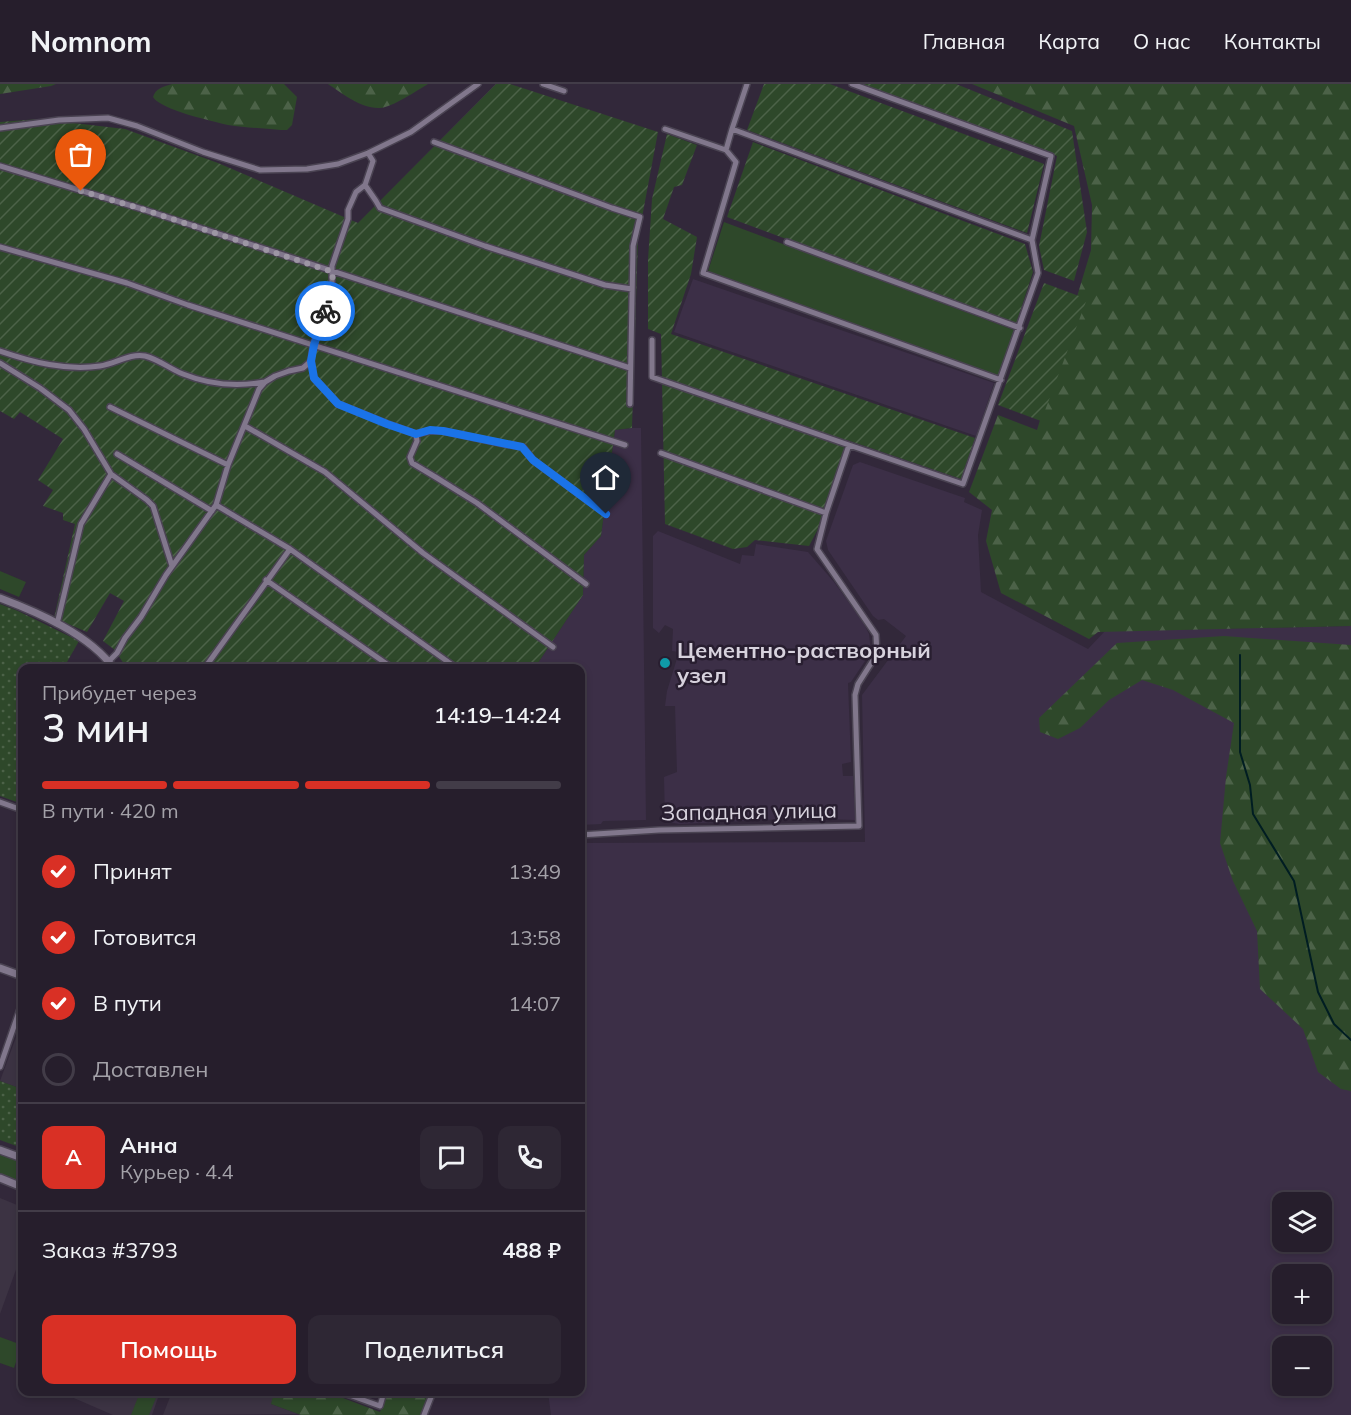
<!DOCTYPE html>
<html lang="ru">
<meta charset="utf-8">
<style>
body{margin:0;font-family:Mulish,sans-serif;background:#2e2734;color:#f1f3f6;height:100vh;display:flex;flex-direction:column;font-size:22px;white-space:nowrap}
*{box-sizing:border-box;margin:0}
p{font-size:20px;color:#a4a2a9}
.icon{flex:none;width:33px;height:33px;fill:none;stroke:currentColor;stroke-width:2;stroke-linecap:round;stroke-linejoin:round}
.map{position:relative;flex:1;overflow:hidden}
.sheet{position:absolute;left:18px;top:580px;width:567px;height:732px;display:flex;flex-direction:column;background:#261e2c;border-radius:12px;box-shadow:0 3px 9px #0003,0 0 0 2px #423c48}
.sheet>*{flex:none}
.buttons{position:absolute;left:1272px;top:1108px;display:grid;gap:12px}
.buttons a{display:grid;place-items:center;width:60px;height:60px;border-radius:12px;background:#261e2c;box-shadow:0 3px 9px #0003,0 0 0 2px #423c48;font-size:30px}
.pin{position:absolute;display:grid;place-items:center;width:51px;height:51px;color:#fff;margin:-62px -26px;border-radius:50% 50% 50% 0;rotate:-45deg;box-shadow:0 0 6px #0007}
.pin .icon{rotate:45deg}
.courier{position:absolute;display:grid;place-items:center;width:60px;height:60px;margin:-30px;border:4px solid #1a73e8;border-radius:50%;background:#fff;color:#222;box-shadow:0 2px 8px #0007}
.headline em{font-style:normal;font-weight:600}
.headline div{display:flex;flex-direction:column-reverse}
.headline{display:flex;align-items:center;justify-content:space-between;height:102px;padding:0 24px}
h1{font-size:39px;font-weight:600;line-height:45px}
.bar{display:grid;grid-template-columns:repeat(4,1fr);gap:9px 6px;align-content:center;height:72px;padding:0 24px}
.bar i{height:8px;border-radius:4px;background:#423c48}
.bar .active{background:#d93025}
.bar p{grid-column:span 4}
.line{display:flex;align-items:center;gap:15px;padding:0 24px;border-top:2px solid #423c48}
.line div{flex:1}
.round{display:grid;place-items:center;flex:none;width:63px;height:63px;border-radius:12px;background:#2e2734}
ol{padding:0 24px;list-style:none}
li{display:flex;align-items:center;gap:18px;height:66px}
li p{margin-inline-start:auto}
li .icon{padding:6px;border-radius:50%;background:#d93025;color:#fff;stroke-width:4}
li:last-child{color:#a4a2a9}
li i{width:33px;height:33px;border:3px solid #423c48;border-radius:50%}
.action{display:flex;gap:12px;margin-top:auto;padding:12px 24px}
.action a{flex:1;height:69px;border-radius:12px;background:#d93025;color:#fff;font-size:24px;font-weight:600;line-height:69px;text-align:center}
.action a+a{background:#2e2734;color:#f1f3f6}
header{display:flex;align-items:center;gap:36px;box-sizing:border-box;height:84px;padding:0 30px;background:#261e2c;border-bottom:2px solid #423c48}
header strong{font-size:28px}
nav{display:flex;gap:33px;margin-inline-start:auto;font-size:21px}
.map>svg:first-child{display:block}
</style>
<header>
<strong>Nomnom</strong>
<nav><a>Главная</a><a>Карта</a><a>О нас</a><a>Контакты</a></nav>
</header>
<div class="map">
<svg width="1351" height="1331" viewBox="0 0 1351 1331">
<defs>
<pattern id="forest-firs" width="22" height="20" patternUnits="userSpaceOnUse" patternTransform="scale(1.5)"><rect width="22" height="20" fill="#2e482a"/><path d="M5 1l3.5 6h-7zM16 11l3.5 6h-7z" fill="#4c6248"/></pattern>
<pattern id="park-dots" width="8" height="8" patternUnits="userSpaceOnUse" patternTransform="scale(1.5)"><rect width="8" height="8" fill="#2e482a"/><path d="M2 2h.1M6 6h.1" fill="none" stroke="#4c6248" stroke-width="1.8" stroke-linecap="round"/></pattern>
<pattern id="garden-furrows" width="10" height="10" patternUnits="userSpaceOnUse" patternTransform="scale(1.5)"><rect width="10" height="10" fill="#2e482a"/><path d="M-1 1l2-2M0 10L10 0M9 11l2-2" fill="none" stroke="#4c6248"/></pattern>
</defs>
<rect width="100%" height="100%" fill="#32283a"/>
<path fill="#3c2f47" fill-rule="evenodd" d="M693 195 994 299 976 352 674 248Z
M632 344H641L646 736 603 737 601 740 581 741 580 585H534L583 511 584 471 601 452 615 346Z
M860 378 959 412 965 414 964 418 982 426 978 451 981 508 1088 565 1105 547 1351 542V1331H551L548 1308H580V841L586 840 585 759 865 758 862 611 906 552 884 535 878 536 873 532 828 466 826 457 853 381ZM1282 1119H1322V1158H1282ZM1282 1191H1322V1230H1282ZM1282 1263H1322V1302H1282Z
M658 447 740 480 742 471 754 472 756 460 808 468 834 498 863 538 869 550 871 568 851 598 848 599 851 678 842 680 843 692H853L855 736 825 735V723H808L806 734 679 740 665 737 664 693 677 688 675 622H665L667 607 679 568 672 567 673 545 665 541 659 549 653 544V452Z"/>
<path fill="#3c3343" d="M22 937V1005L0 997Z
M0 1114 22 1123V1169L0 1230Z
M60 1308H160L152 1331H113Z
M172 1308H262L274 1312 271 1320 298 1330 163 1331Z"/>
<path fill="#2e482a" d="M724 138 1014 246 998 292 708 187Z
M0 487 26 498 19 513 0 505Z
M0 1070 22 1078V1101L0 1093Z
M0 1253 22 1261 14 1284 0 1279Z
M140 1308 158 1309 149 1331H131Z"/>
<path fill="url(#forest-firs)" d="M0 0H56L51 2 0 10Z
M172 0H284L297 13 292 41 287 46H281C263 44 245 44 228 41 212 37 161 26 153 13 156 4 163 3 172 0Z
M328 0H428C416 7 393 23 380 24 361 25 342 9 328 0Z
M972 0H1351V542L1098 548 1089 555 1001 509 986 457 992 426 969 408 998 331 1037 346 1091 166 1092 121 1074 42Z
M1224 552 1351 561V1007L1341 1005 1318 988 1303 945 1260 905 1257 847 1233 797 1220 759 1226 693 1234 639 1173 606 1142 596 1109 616 1080 644 1058 655 1040 648 1039 634 1117 559Z
M262 1308H327L380 1328 388 1308H429L421 1331H301L271 1320 273 1312Z"/>
<path fill="url(#park-dots)" d="M0 520 18 527 79 557 63 585H22V720L0 712Z
M0 997 22 1005V1064L0 1056Z"/>
<path fill="url(#garden-furrows)" d="M496 0H510L658 48 638 155 632 344 615 346 601 452 584 471 583 511 534 585H127L115 566 103 557 124 517 110 509 87 548 54 534 75 440 63 436V429L43 422 53 406 38 396 63 355 20 328 14 335 0 327V38L39 35 125 45 218 79 358 139Z
M764 0H830L1044 80 1027 149 747 46Z
M859 0H956L1072 47 1087 148 1074 197 1044 186 1039 162 1057 72Z
M667 50 697 61 682 101 674 103 663 135 697 153 691 190 671 250 975 354 961 395 847 356 817 447 809 462 755 456 747 463 733 465 665 440 661 250 648 245V176L652 115Z
M753 58 1025 160 1033 188 1016 240 727 133Z
M1044 199 1087 215 1041 337 998 321Z"/>
<g fill="none" stroke-linecap="round" stroke-linejoin="round">
<path stroke="#001d22" stroke-width="2" d="M1240 571V668L1250 701 1253 730 1294 797 1318 908 1334 940 1351 956"/>
<g stroke="#4a4352" stroke-width="8">
<path id="minor" d="M543 0 564 7
M852 0 1051 72 1032 156
M0 44 59 36 108 34 137 42 203 68 260 86 307 85 338 80 368 69 411 48 478 0
M732 45 747 0
M434 58 612 124 640 133 633 162 630 320
M726 66 736 78 703 189 1001 296
M0 82 142 125 630 284
M365 101 376 117 380 124 485 162 605 201 632 205
M787 158 1020 244
M0 163 127 199 188 221 625 361
M652 256V293L849 361
M0 267C32 278 66 287 100 282 115 280 130 269 145 272 158 275 170 285 183 290 210 301 236 303 265 298
M311 277 314 294 338 320 388 340 416 350 417 357 410 373 412 379 437 394 477 419 586 500
M0 279 40 304 69 326 84 345 111 390 147 416 153 422 172 482
M110 323 228 381
M245 342 325 388 423 469 553 563
M416 350 430 347H443L504 360 523 363 533 376 606 430
M661 369 826 429
M117 370 212 427
M216 421 290 465 458 585
M266 496 394 585
M57 540 81 440 111 390
M109 577 117 569 125 554 141 533 166 491 216 421 228 381 259 305 265 298 275 292 289 287 303 284 311 277 313 261 332 201V182L348 135V126L356 108 365 101 373 77 368 69
M204 585 290 465
M0 718 22 726
M580 751 659 746 859 742 855 611 858 600 877 570 876 551 817 465 826 429 849 361 963 400 1038 189 1032 156 732 45 726 66 665 45
M0 983 22 919
M341 1308 380 1322 384 1308
M424 1331 433 1308"/>
</g>
<g stroke="#4a4352" stroke-width="10">
<path id="tertiary" d="M0 514C37 528 91 551 114 585
M0 884 22 892
M0 1066 22 1074
M0 1094 22 1103"/>
</g>
<use href="#minor" stroke="#81778c" stroke-width="5"/>
<use href="#tertiary" stroke="#81778c" stroke-width="7"/>
</g>
<g fill="none" stroke-linecap="round" stroke-linejoin="round">
<path stroke="#9d96a4" stroke-width="6" stroke-dasharray="0 10.8" d="M81 107 142 125 333 188 332 201 325 227"/>
<path stroke="#1a73e8" stroke-width="8" d="M325 227 314 261 311 277 314 294 338 320 387 340 416 350 430 346 443 347 522 363 533 376 606 430"/>
</g>
<circle fill="#0f9aa8" stroke="#281e30" stroke-width="2" cx="665" cy="579" r="6"/>
<g text-anchor="middle" dominant-baseline="central" stroke-width="5" stroke-linejoin="round" paint-order="stroke">
<g font-size="22" font-weight="bold" fill="#d7d2dd" stroke="#281e30" text-anchor="start">
<text x="677" y="566">Цементно-растворный<tspan x="677" dy="25">узел</tspan></text>
</g>
<g font-size="22" fill="#d7d2dd" stroke="#281e30">
<text transform="translate(749 727) rotate(-1)">Западная улица</text>
</g>
</g>
</svg>
<div class="buttons">
<a><svg class="icon" aria-label="layers" viewBox="0 0 24 24"><path d="M12 4l9 5-9 5-9-5zM3 14l9 5 9-5"/></svg></a>
<a>+</a>
<a>−</a>
</div>
<div class="pin" style="left:81px;top:107px;background:#ea580c"><svg class="icon" aria-label="bag" viewBox="0 0 24 24"><path d="M5 8h14l-1 12H6zM9 8a3 3 0 0 1 6 0"/></svg></div>
<div class="pin" style="left:606px;top:430px;background:#1f2937"><svg class="icon" aria-label="home" viewBox="0 0 24 24"><path d="M3 11l9-7 9 7M6 9v11h12V9"/></svg></div>
<div class="courier" style="left:325px;top:227px"><svg class="icon" aria-label="bike" viewBox="0 0 24 24"><circle cx="6" cy="16" r="4"/><circle cx="18" cy="16" r="4"/><path d="M6 16l4-8h5l3 8M10 8l3 8H6M13 5h3"/></svg></div>
<section class="sheet">
<div class="headline"><div><h1>3 мин</h1><p>Прибудет через</p></div><em>14:19–14:24</em></div>
<div class="bar"><i class="active"></i><i class="active"></i><i class="active"></i><i></i><p>В пути · 420 m</p></div>
<ol>
<li><svg class="icon" aria-label="check" viewBox="0 0 24 24"><path d="M5 12l5 5 9-10"/></svg>Принят<p>13:49</p></li>
<li><svg class="icon" aria-label="check" viewBox="0 0 24 24"><path d="M5 12l5 5 9-10"/></svg>Готовится<p>13:58</p></li>
<li><svg class="icon" aria-label="check" viewBox="0 0 24 24"><path d="M5 12l5 5 9-10"/></svg>В пути<p>14:07</p></li>
<li><i></i>Доставлен</li>
</ol>
<div class="line" style="height:108px"><b class="round" style="background:#d93025;color:#fff">А</b><div><b>Анна</b><p>Курьер · 4.4</p></div><a class="round"><svg class="icon" aria-label="chat" viewBox="0 0 24 24"><path d="M4 5h16v11H9l-5 4z"/></svg></a><a class="round"><svg class="icon" aria-label="phone" viewBox="0 0 24 24"><path d="M5 4h4l2 5-3 2q2 4 5 5l2-3 5 2v4C11 20 4 13 5 4z"/></svg></a></div>
<div class="line" style="height:78px"><div>Заказ #3793</div><b>488 ₽</b></div>
<div class="action"><a>Помощь</a><a>Поделиться</a></div>
</section>
</div>
